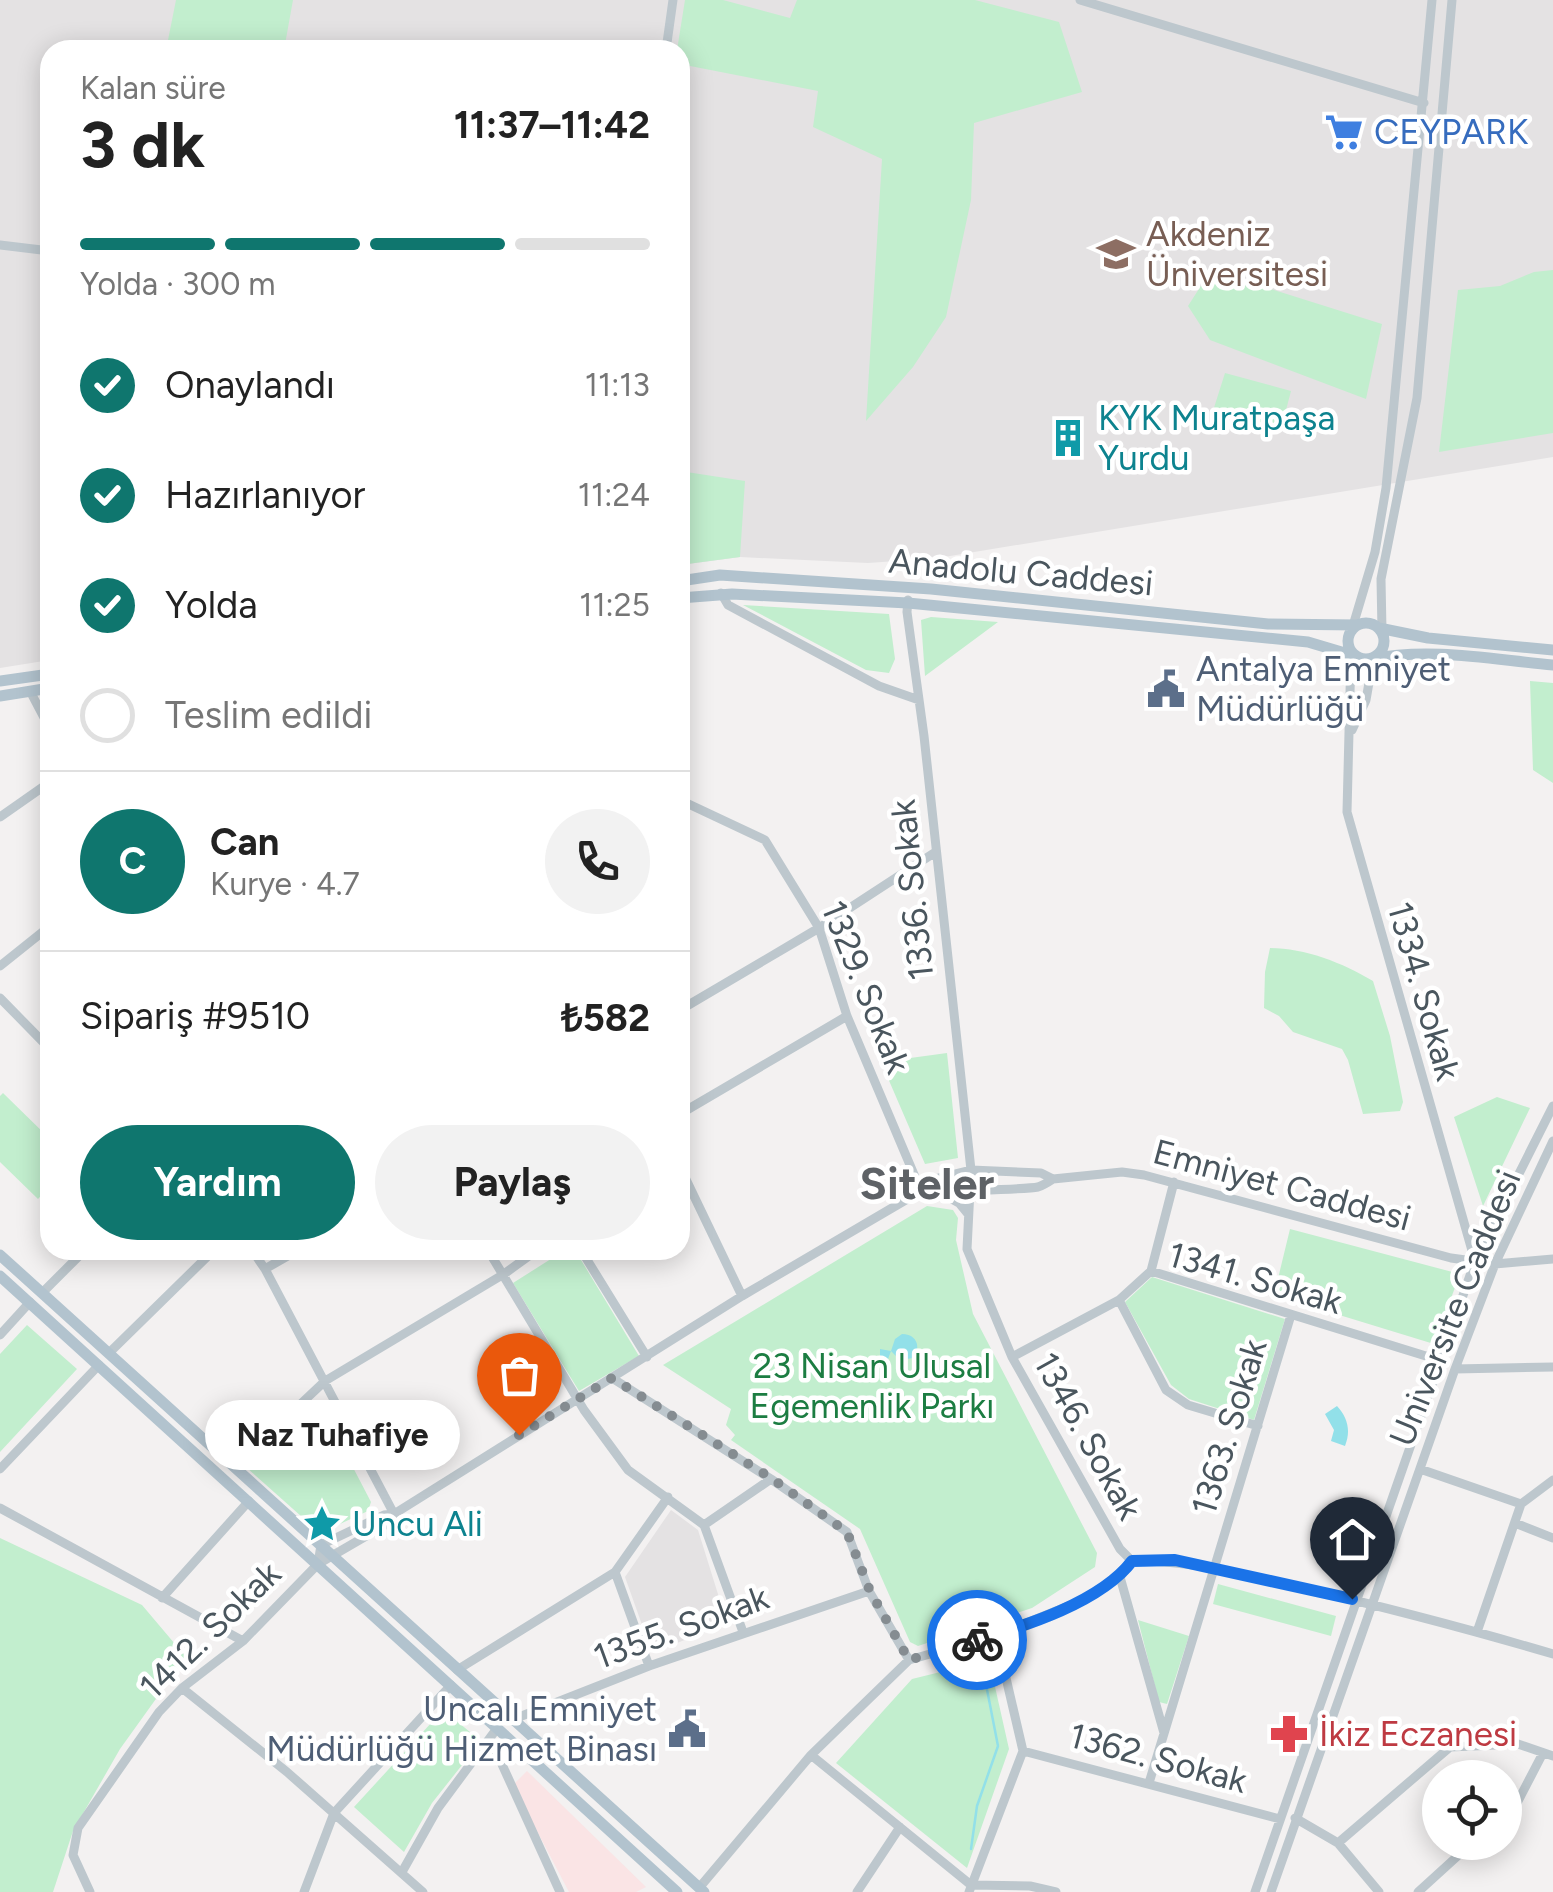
<!DOCTYPE html>
<html lang="tr">
<meta charset="utf-8">
<style>
body{margin:0;font-family:Figtree,sans-serif;background:#f2f2f2;color:#222;height:100vh;display:flex;flex-direction:column;font-size:38px;white-space:nowrap}
*{box-sizing:border-box;margin:0}
p{font-size:32px;color:#767676}
.icon{flex:none;width:55px;height:55px;fill:none;stroke:currentColor;stroke-width:2;stroke-linecap:round;stroke-linejoin:round}
.map{position:relative;flex:1;overflow:hidden}
.panel{position:absolute;left:40px;top:40px;width:650px;height:1220px;display:flex;flex-direction:column;background:#fff;border-radius:30px;box-shadow:0 5px 25px #0003}
.panel>*{flex:none}
.controls{position:absolute;left:1422px;top:1760px;display:grid;gap:20px}
.controls a{display:grid;place-items:center;width:100px;height:100px;border-radius:50%;background:#fff;box-shadow:0 5px 25px #0003;font-size:50px}
.pin{position:absolute;display:grid;place-items:center;width:85px;height:85px;color:#fff;margin:-102px -42px;border-radius:50% 50% 50% 0;rotate:-45deg;box-shadow:0 0 10px #0007}
.pin .icon{rotate:45deg}
.courier{position:absolute;display:grid;place-items:center;width:100px;height:100px;margin:-50px;border:8px solid #1a73e8;border-radius:50%;background:#fff;color:#222;box-shadow:0 2px 12px #0007}
.bubble{position:absolute;height:70px;border-radius:35px;background:#fff;box-shadow:0 5px 25px #0003;font-size:32px;font-weight:700;line-height:70px;text-align:center}
.overview em{font-style:normal;font-weight:700}
.overview div{display:flex;flex-direction:column-reverse}
.overview{display:flex;align-items:center;justify-content:space-between;height:170px;padding:0 40px}
h1{font-size:65px;font-weight:700;line-height:75px}
.bar{display:grid;grid-template-columns:repeat(4,1fr);gap:15px 10px;align-content:center;height:120px;padding:0 40px}
.bar i{height:12px;border-radius:8px;background:#e0e0e0}
.bar .active{background:#0f766e}
.bar p{grid-column:span 4}
.line{display:flex;align-items:center;gap:25px;padding:0 40px;border-top:2px solid #e0e0e0}
.line div{flex:1}
.round{display:grid;place-items:center;flex:none;width:105px;height:105px;border-radius:52px;background:#f2f2f2}
ol{padding:0 40px;list-style:none}
li{display:flex;align-items:center;gap:30px;height:110px}
li p{margin-inline-start:auto}
li .icon{padding:10px;border-radius:50%;background:#0f766e;color:#fff;stroke-width:4}
li:last-child{color:#767676}
li i{width:55px;height:55px;border:5px solid #e0e0e0;border-radius:50%}
.primary-button{display:flex;gap:20px;margin-top:auto;padding:20px 40px}
.primary-button a{flex:1;height:115px;border-radius:60px;background:#0f766e;color:#fff;font-size:40px;font-weight:700;line-height:115px;text-align:center}
.primary-button a+a{background:#f2f2f2;color:#222}
.map>svg:first-child{display:block}
</style>
<div class="map">
<svg width="1553" height="1892" viewBox="0 0 1553 1892">
<rect width="100%" height="100%" fill="#f3f1f1"/>
<path fill="#e4e2e3" d="M0 0H1553V457L938 558 868 563 740 557 680 565V50H50V660L0 668Z
M671 1510 698 1530 727 1623 652 1653 625 1577Z"/>
<path fill="#fae4e5" d="M527 1771 646 1887 636 1892H569L513 1785Z"/>
<path fill="#c2eece" d="M176 0H293L284 50H166Z
M685 0H723L790 18 797 0H975L1059 22 1082 92 974 123 971 200 946 317 913 367 866 421 882 159 813 127 818 91 680 64V50H677Z
M1211 270 1382 324 1366 399 1210 340 1188 306Z
M1553 270V433L1439 452 1458 290 1500 286 1534 272Z
M1225 373 1291 391 1280 433 1212 414Z
M680 471 745 481 740 557 680 565Z
M743 605 889 614 895 659 889 673 866 670Z
M931 617 998 622 925 676 921 620Z
M1530 681 1553 683V783L1533 770Z
M1270 948C1305 948 1343 963 1373 981L1390 1036 1403 1102 1400 1111 1363 1114 1348 1060 1342 1049 1293 1032 1279 1016 1264 1008 1265 972Z
M947 1053 958 1158 925 1164 881 1062Z
M3 1093 50 1139V1186L38 1199 0 1162V1096Z
M1497 1097 1530 1108 1483 1206 1454 1117Z
M927 1206 953 1210 958 1218 956 1240 973 1314 1097 1553 1095 1567 1032 1608 918 1646 910 1642 860 1529 731 1440 735 1435 726 1425 731 1409 663 1365Z
M1290 1229 1460 1274 1434 1344 1274 1295Z
M565 1250H575L639 1356 579 1391 513 1283Z
M1152 1277 1285 1319 1254 1420 1189 1399 1171 1385 1125 1302Z
M27 1325 77 1369 0 1452V1354Z
M315 1404 322 1408 371 1502 368 1511 327 1530 311 1525 247 1468Z
M0 1538 142 1605 186 1657 120 1749 73 1831 53 1892H0Z
M1218 1584 1336 1616 1331 1636 1213 1604Z
M1138 1620 1189 1636 1167 1704 1159 1702Z
M989 1660 1009 1749 967 1868 836 1763 912 1679Z
M443 1710 481 1741 432 1803 404 1852 354 1807Z"/>
<path fill="#92e0e9" d="M902 1334C916 1334 922 1346 913 1358L900 1360 891 1351 888 1359 880 1358V1349L891 1351 895 1339Z
M1337 1406C1348 1418 1351 1431 1345 1446L1331 1441 1334 1430 1325 1414Z"/>
<g fill="none" stroke-linecap="round" stroke-linejoin="round">
<path stroke="#92e0e9" stroke-width="2.5" d="M971 1849 977 1806 998 1746 983 1669"/>
<path stroke="#bdc7cd" stroke-width="9" d="M1080 0 1424 103
M666 50 673 0
M0 245 50 251
M721 593 728 605 879 686 919 700
M908 600 907 612 924 736 971 1170 967 1249 1012 1357 1120 1549 1132 1561C1192 1560 1241 1574 1299 1587 1384 1607 1469 1629 1553 1654
M1352 629 1375 552 1386 488 1432 0
M1382 631 1381 579 1417 398 1452 0
M1351 653 1347 812 1475 1261
M30 691 50 729
M1352 730 1366 700 1371 671 1378 656
M680 800 765 840 819 928 847 1016 921 1191
M0 817 50 782
M0 966 50 926
M0 998 50 1049
M680 1010 819 928 934 853
M680 1114 847 1016
M680 1167 742 1296
M921 1191C928 1193 1028 1189 1038 1187 1041 1186 1050 1181 1053 1179
M943 1194 959 1203 968 1214
M252 1250 265 1269 394 1514
M488 1250 584 1410 628 1470 704 1525 743 1632
M581 1250 647 1357
M265 1269 298 1250
M1151 1271 1174 1182
M42 1293 85 1250
M1119 1300 1166 1390 1188 1405 1258 1426
M0 1335 30 1302
M109 1353 214 1250
M1012 1357 1119 1300 1151 1271 1442 1361
M1455 1369 1553 1367
M612 1378 771 1479 847 1532 869 1591 909 1660
M234 1467 325 1381 504 1274 537 1250
M0 1469 99 1365
M1420 1469 1521 1504
M0 1508 243 1641
M1515 1523 1553 1538
M704 1525 771 1479
M318 1564 321 1545 384 1515 394 1514
M615 1572 649 1666
M1120 1577 1164 1733
M162 1598 249 1501
M1477 1632 1521 1504 1553 1480
M457 1670 615 1572 668 1497
M182 1688 287 1772 423 1892
M514 1719 649 1666 869 1591
M490 1738 560 1892
M1023 1751 1280 1819
M811 1755 971 1885 1030 1886 1056 1892
M1149 1783 1291 1315
M1505 1814 1517 1803 1543 1753
M1295 1818 1338 1843 1379 1892
M1338 1843 1450 1747 1518 1744 1553 1756
M402 1872 438 1808 498 1727
M699 1888 811 1755 909 1660 996 1635 1076 1603 1120 1577 1132 1561
M90 1892 73 1855 78 1828 159 1712 182 1688 243 1641 318 1564 385 1525 394 1514 742 1296 921 1191 930 1180 971 1170 1041 1173 1053 1179 1122 1172 1144 1175 1451 1258 1495 1264 1553 1259
M304 1892 334 1813 451 1685
M857 1892 900 1827
M969 1892 1023 1751 996 1635
M1255 1892 1475 1261 1553 1106
M1271 1892 1455 1369 1495 1264 1553 1141
M1418 1892 1473 1842"/>
<path stroke="#b2c3ce" stroke-width="11" d="M680 581 720 575 931 589 1268 624 1357 625
M680 598 732 594 908 603 1308 642 1355 656
M1348 641a18 18 0 1 1 36 0a18 18 0 1 1-36 0Z
M1379 628 1428 638 1553 650
M1372 659C1431 647 1494 660 1553 665
M0 681 50 674
M0 696 50 688
M0 1255 704 1892
M0 1276 677 1892"/>
</g>
<g fill="none" stroke-linecap="round" stroke-linejoin="round">
<path stroke="#858c91" stroke-width="10" stroke-dasharray="0 18" d="M519 1435 612 1378 771 1478 847 1532 870 1591 909 1660 977 1640"/>
<path stroke="#1a73e8" stroke-width="12" d="M977 1640C1025 1626 1101 1602 1132 1561L1175 1560 1352 1599"/>
</g>
<defs>
<g id="supermarket-bare" transform="scale(3)"><path d="M-6-5.5h2.5l.6 2H6L4.5 2H-2.5L-4.4-4H-6ZM-1.5 3.2a1.3 1.3 0 1 0 .1 0ZM3 3.2a1.3 1.3 0 1 0 .1 0Z" fill="#3f7fe0" stroke="#fff" stroke-width="2.5" paint-order="stroke"/></g>
<g id="university-bare" transform="scale(3)"><path d="M0-5L7-2L0 1L-7-2ZM-4 1L0 2.5L4 1V4Q0 6-4 4Z" fill="#8d6e63" stroke="#fff" stroke-width="2.5" paint-order="stroke"/></g>
<g id="building-bare" transform="scale(3)"><path d="M-4-6H4V6H1V3H-1V6H-4ZM-2.5-4.3h1.7v1.8h-1.7ZM.8-4.3h1.7v1.8H.8ZM-2.5-1h1.7V.8h-1.7ZM.8-1h1.7V.8H.8Z" fill="#0f9aa8" stroke="#fff" stroke-width="2.5" paint-order="stroke"/></g>
<g id="civic-bare" transform="scale(3)"><path d="M-.6-6.5H3V-4.5H.6V-3L4-1V1h2V6H-6V1h2V-1L-.6-3ZM-1.2 2.5V6h2.4V2.5Z" fill="#5c6f8a" stroke="#fff" stroke-width="2.5" paint-order="stroke"/></g>
<g id="sight-bare" transform="scale(3)"><path d="M0-6L1.8-2.2L6-1.7L2.9 1.2L3.7 5.4L0 3.3L-3.7 5.4L-2.9 1.2L-6-1.7L-1.8-2.2Z" fill="#0f9aa8" stroke="#fff" stroke-width="2.5" paint-order="stroke"/></g>
<g id="pharmacy-bare" transform="scale(3)"><path d="M-2-6h4v4h4v4h-4v4h-4v-4h-4v-4h4Z" fill="#e0444e" stroke="#fff" stroke-width="2.5" paint-order="stroke"/></g>
</defs>
<g fill-rule="evenodd">
<use href="#supermarket-bare" x="1344" y="132"/>
<use href="#university-bare" x="1116" y="254"/>
<use href="#building-bare" x="1068" y="438"/>
<use href="#civic-bare" x="1166" y="689"/>
<use href="#sight-bare" x="322" y="1524"/>
<use href="#civic-bare" x="687" y="1729"/>
<use href="#pharmacy-bare" x="1289" y="1734"/>
</g>
<g text-anchor="middle" dominant-baseline="central" stroke-width="9" stroke-linejoin="round" paint-order="stroke">
<g font-size="35" fill="#366cbe" stroke="#fff" text-anchor="start">
<text x="1374" y="132">CEYPARK</text>
</g>
<g font-size="35" fill="#785e54" stroke="#fff" text-anchor="start">
<text x="1146" y="234">Akdeniz<tspan x="1146" dy="40">Üniversitesi</tspan></text>
</g>
<g font-size="35" fill="#0d838f" stroke="#fff" text-anchor="start">
<text x="1098" y="418">KYK Muratpaşa<tspan x="1098" dy="40">Yurdu</tspan></text>
<text x="352" y="1524">Uncu Ali</text>
</g>
<g font-size="35" fill="#4a565e" stroke="#fff">
<text transform="translate(1021 572) rotate(5)">Anadolu Caddesi</text>
<text transform="translate(912 890) rotate(-96)">1336. Sokak</text>
<text transform="translate(866 987) rotate(68)">1329. Sokak</text>
<text transform="translate(1424 991) rotate(74)">1334. Sokak</text>
<text transform="translate(1282 1185) rotate(15)">Emniyet Caddesi</text>
<text transform="translate(1255 1278) rotate(16)">1341. Sokak</text>
<text transform="translate(1455 1308) rotate(-68)">Universite Caddesi</text>
<text transform="translate(1229 1427) rotate(-73)">1363. Sokak</text>
<text transform="translate(1088 1436) rotate(61)">1346. Sokak</text>
<text transform="translate(681 1627) rotate(-20)">1355. Sokak</text>
<text transform="translate(210 1630) rotate(-44)">1412. Sokak</text>
<text transform="translate(1158 1758) rotate(15)">1362. Sokak</text>
</g>
<g font-size="35" fill="#4e5e75" stroke="#fff" text-anchor="start">
<text x="1196" y="669">Antalya Emniyet<tspan x="1196" dy="40">Müdürlüğü</tspan></text>
<text x="657" y="1709" text-anchor="end">Uncalı Emniyet<tspan x="657" dy="40">Müdürlüğü Hizmet Binası</tspan></text>
</g>
<g font-size="35" fill="#1c7d42" stroke="#fff">
<text x="872" y="1366">23 Nisan Ulusal<tspan x="872" dy="40">Egemenlik Parkı</tspan></text>
</g>
<g font-size="35" fill="#be3a42" stroke="#fff" text-anchor="start">
<text x="1319" y="1734">İkiz Eczanesi</text>
</g>
<g font-size="45" font-weight="bold" fill="#5e6266" stroke="#fff">
<text x="927" y="1183">Siteler</text>
</g>
</g>
</svg>
<div class="controls">
<a><svg class="icon" aria-label="locate" viewBox="0 0 24 24"><circle cx="12" cy="12" r="6"/><path d="M12 2v4M12 18v4M2 12h4M18 12h4"/></svg></a>
</div>
<div class="pin" style="left:519px;top:1435px;background:#ea580c"><svg class="icon" aria-label="bag" viewBox="0 0 24 24"><path d="M5 8h14l-1 12H6zM9 8a3 3 0 0 1 6 0"/></svg></div>
<div class="pin" style="left:1352px;top:1599px;background:#1f2937"><svg class="icon" aria-label="home" viewBox="0 0 24 24"><path d="M3 11l9-7 9 7M6 9v11h12V9"/></svg></div>
<div class="courier" style="left:977px;top:1640px"><svg class="icon" aria-label="bike" viewBox="0 0 24 24"><circle cx="6" cy="16" r="4"/><circle cx="18" cy="16" r="4"/><path d="M6 16l4-8h5l3 8M10 8l3 8H6M13 5h3"/></svg></div>
<div class="bubble" style="left:205px;top:1400px;width:255px">Naz Tuhafiye</div>
<section class="panel">
<div class="overview"><div><h1>3 dk</h1><p>Kalan süre</p></div><em>11:37–11:42</em></div>
<div class="bar"><i class="active"></i><i class="active"></i><i class="active"></i><i></i><p>Yolda · 300 m</p></div>
<ol>
<li><svg class="icon" aria-label="check" viewBox="0 0 24 24"><path d="M5 12l5 5 9-10"/></svg>Onaylandı<p>11:13</p></li>
<li><svg class="icon" aria-label="check" viewBox="0 0 24 24"><path d="M5 12l5 5 9-10"/></svg>Hazırlanıyor<p>11:24</p></li>
<li><svg class="icon" aria-label="check" viewBox="0 0 24 24"><path d="M5 12l5 5 9-10"/></svg>Yolda<p>11:25</p></li>
<li><i></i>Teslim edildi</li>
</ol>
<div class="line" style="height:180px"><b class="round" style="background:#0f766e;color:#fff">C</b><div><b>Can</b><p>Kurye · 4.7</p></div><a class="round"><svg class="icon" aria-label="phone" viewBox="0 0 24 24"><path d="M5 4h4l2 5-3 2q2 4 5 5l2-3 5 2v4C11 20 4 13 5 4z"/></svg></a></div>
<div class="line" style="height:130px"><div>Sipariş #9510</div><b>₺582</b></div>
<div class="primary-button"><a>Yardım</a><a>Paylaş</a></div>
</section>
</div>
